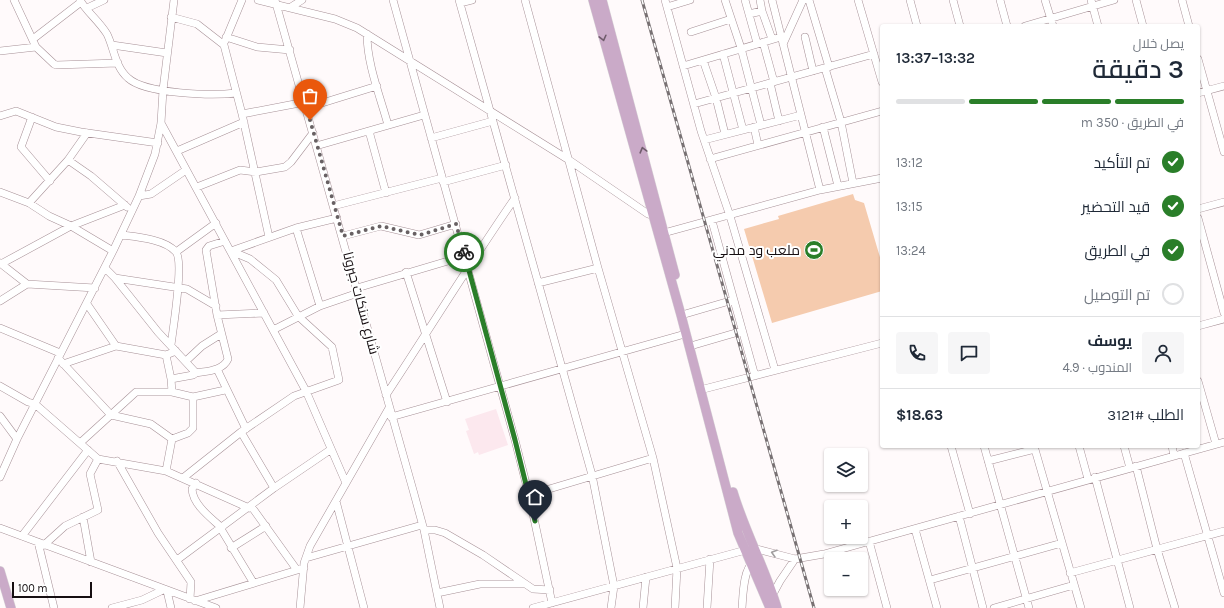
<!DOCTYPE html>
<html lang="ar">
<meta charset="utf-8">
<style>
body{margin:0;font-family:Karla,Cairo,sans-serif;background:#f6f6f7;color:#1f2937;direction:rtl;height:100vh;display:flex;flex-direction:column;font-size:15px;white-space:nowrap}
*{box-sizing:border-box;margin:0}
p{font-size:13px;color:#747a83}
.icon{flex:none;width:22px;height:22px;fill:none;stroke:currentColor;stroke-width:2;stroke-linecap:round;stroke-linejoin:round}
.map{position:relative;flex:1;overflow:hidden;direction:ltr}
.drawer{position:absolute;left:880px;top:24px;width:320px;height:424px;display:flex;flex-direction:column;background:#fff;border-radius:4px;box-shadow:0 1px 3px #0004;direction:rtl}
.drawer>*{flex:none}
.controls{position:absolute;left:824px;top:448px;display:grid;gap:8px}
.controls a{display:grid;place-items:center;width:44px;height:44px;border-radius:4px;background:#fff;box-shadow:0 1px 3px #0004;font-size:20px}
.scale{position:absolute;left:12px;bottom:10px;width:80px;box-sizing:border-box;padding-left:4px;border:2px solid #160e11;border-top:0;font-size:11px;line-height:14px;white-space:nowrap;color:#160e11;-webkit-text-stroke:3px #fff;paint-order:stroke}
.pin{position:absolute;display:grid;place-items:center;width:34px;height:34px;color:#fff;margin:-41px -17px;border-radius:50% 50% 50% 0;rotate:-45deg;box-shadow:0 0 4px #0007}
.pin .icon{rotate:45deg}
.courier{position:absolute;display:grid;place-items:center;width:40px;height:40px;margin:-20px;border:3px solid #2a7e29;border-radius:50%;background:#fff;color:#222;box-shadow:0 1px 5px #0007}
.headline em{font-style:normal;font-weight:600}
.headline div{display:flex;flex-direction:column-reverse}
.headline{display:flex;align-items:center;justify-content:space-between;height:68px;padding:0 16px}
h1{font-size:26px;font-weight:600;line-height:30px}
.bar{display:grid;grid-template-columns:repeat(4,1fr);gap:6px 4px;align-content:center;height:48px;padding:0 16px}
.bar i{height:5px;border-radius:3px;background:#e0e1e3}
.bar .selected{background:#2a7e29}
.bar p{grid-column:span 4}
.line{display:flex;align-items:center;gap:10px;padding:0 16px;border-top:1px solid #e0e1e3}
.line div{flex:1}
.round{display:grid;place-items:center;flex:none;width:42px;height:42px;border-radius:4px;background:#f6f6f7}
ol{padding:0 16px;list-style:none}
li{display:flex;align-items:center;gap:12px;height:44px}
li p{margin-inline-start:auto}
li .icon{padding:4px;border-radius:50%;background:#2a7e29;color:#fff;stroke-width:4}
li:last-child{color:#747a83}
li i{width:22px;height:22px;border:2px solid #e0e1e3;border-radius:50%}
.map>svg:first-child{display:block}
</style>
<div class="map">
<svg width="1224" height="608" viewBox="0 0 1224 608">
<rect width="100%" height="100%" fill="#fffafb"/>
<path fill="#fce8ee" d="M496 409 508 445 479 455 478 452 474 454 466 431 469 430 465 419Z"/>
<path fill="#f5cbae" d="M853 194 855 200 864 203 882 264V291L772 323 744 229 779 219 778 216Z"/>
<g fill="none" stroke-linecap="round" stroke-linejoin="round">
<g stroke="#a79197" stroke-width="8">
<path id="minor" d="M14 0 36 47 54 64 56 65 118 63
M80 0C86 11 99 21 107 34 114 48 115 67 128 78 145 94 213 96 236 93
M258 0 335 19 357 28 569 160 648 214 657 216
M275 0 413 490 424 530 440 608
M393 0 515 440 529 495 552 603
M459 0 592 475 614 586 611 608
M525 0 598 268 653 458 677 568 675 608
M665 0 701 131 730 216 775 370
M725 0 741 48 761 125
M745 0 757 43
M760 0 762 11
M772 0 820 190
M809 0 829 67
M858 0 882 82
M910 0 917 26
M953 0 960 26
M1000 0 1007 26
M1045 0 1053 26
M1091 0 1098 26
M1136 0 1143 26
M1182 0 1189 26
M460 3 472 0
M291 7 302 0
M667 7 690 0
M87 8 104 0
M749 14 762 11 772 39
M171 17 197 24 224 45 242 114 269 237
M1025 26 1114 0
M691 32 731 19
M367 34C367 64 380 96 388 125
M226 37 257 47 290 50
M805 37 813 71
M33 39 81 2
M225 41 242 0
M763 42 774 82
M783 44 803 0
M112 45 167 53
M0 51 36 47
M723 54 743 130
M1198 59 1224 152
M703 60 716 98 725 134
M683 66 781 37
M825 68 841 122 853 183
M770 83 779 121
M1198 93 1224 86
M694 104 874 54
M306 108 377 86
M242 114 305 102
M0 116 16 111 56 127 81 132 158 143
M32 117 21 147 50 181
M161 123 306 391 346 483
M754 127 758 145
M823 127 838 186
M369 131 386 193
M431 138 493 121
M704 140 801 115
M316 146 424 115
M177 151 244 122
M710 159 882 111
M68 160 91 176 127 207
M443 182 506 165
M197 187 240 170 256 172 285 167 291 162 313 133
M0 192 29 203 49 216 71 226 113 251
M139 196 151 194 186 170
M29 203 68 160 87 133
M333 206 442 178
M1198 209 1224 202
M1198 218 1224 313
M712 221 755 376
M296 228 320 306
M660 234 820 190 882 178
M121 235C137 237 165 239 176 252 184 262 173 329 171 345
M343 236 381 226 419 235 456 224
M231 251 296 228 337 218
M176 252 216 223
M0 263 27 284
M1 264 71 226 125 205
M105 268 115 278 187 289 216 306
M406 272 447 402
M115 278 158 332 196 373C206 371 223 371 228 359L217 315 206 250 209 246 225 241
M538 283 598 268
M357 288 465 256
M0 301 27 284 95 288
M87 304 116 346
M685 314 733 300
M217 315 264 313
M1198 326 1224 319
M0 328 60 353
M273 330 320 306 358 293
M694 345 742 331
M166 355 171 379 172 392
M58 358 111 415 151 424 172 439 188 433 193 428V397
M186 361 202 346 221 334
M63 364 116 346 166 355 176 351
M217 369 246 429
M171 379 193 375 196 373
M1198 381 1216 444
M0 386 28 402 35 404 98 459 166 471 249 508
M700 390 882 343
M386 395C429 330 470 263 515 198
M0 416 17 439
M391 417 685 334
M241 432 274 488
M80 443 136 392H172L193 397 225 390
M951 446 970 514
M984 446 1029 608
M1034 446 1081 608
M1079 446 1088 479
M1124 446 1130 468
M1172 446 1174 456
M1184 453 1224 593
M117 461 158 533 191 582 190 599
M988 461 1035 449
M1136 466 1157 549 1175 608
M166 471 172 439
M0 477 17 439 113 251 139 196 155 154 161 123 163 90 174 0
M1095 477 1130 608
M183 478 241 432 294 396 339 380 332 347 298 316 276 280 250 259 231 251
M196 483 192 489C193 505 211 518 222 528
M529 495 653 458
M336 501 364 608
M251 506 297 570
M959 516 983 608
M83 517 91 562
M0 528 216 608
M221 529 253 582
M915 529 937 608
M424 530H435L445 533 483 555 533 589 550 590
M22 536 88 450
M869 541 887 608
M38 542 54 608
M44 545 65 526 98 510 90 474 98 459
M231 548 266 526
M306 558 422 525
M177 560 274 488 330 450
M1070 573 1224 531
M930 580 1062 543
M167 591 171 608
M437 593 480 584H525
M773 594 780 581 795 559
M195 601 304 568
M112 608 142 600 163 590
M300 608 304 563 310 546 389 408
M533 608 753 548 795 559 824 554 1224 442
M643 608 646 577
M707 608 710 559
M742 608C743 597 743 569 753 563
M994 608 1074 585"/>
</g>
<g stroke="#dad8d9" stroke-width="10">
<path id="major" d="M593 0 681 315 738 533 770 608
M602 0 675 275
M733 492C745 532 765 568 777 608
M0 571 11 608"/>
</g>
<use href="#minor" stroke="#fff" stroke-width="7"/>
<use href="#major" stroke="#caaac8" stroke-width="9"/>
<g stroke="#787173" stroke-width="3">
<path id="rail" d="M642 0 814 608"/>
</g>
<use href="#rail" stroke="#fff" stroke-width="1.5" stroke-dasharray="4.5" stroke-linecap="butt"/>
</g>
<defs><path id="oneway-chevron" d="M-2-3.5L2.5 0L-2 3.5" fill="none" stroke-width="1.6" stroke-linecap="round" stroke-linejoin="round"/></defs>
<g stroke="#705c6c">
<use href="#oneway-chevron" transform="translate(603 38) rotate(76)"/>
<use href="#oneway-chevron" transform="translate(643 150) rotate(-105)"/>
</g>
<use stroke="#a29fa0" href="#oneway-chevron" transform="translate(774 553) rotate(-164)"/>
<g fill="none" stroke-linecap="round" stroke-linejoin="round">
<path stroke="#686163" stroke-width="4" stroke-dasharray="0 7.2" d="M310 120 343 236 381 226 420 235 456 224 464 252"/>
<path stroke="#2a7e29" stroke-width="5" d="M464 252 515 440 535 521"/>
</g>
<defs>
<g id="stadium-disc" transform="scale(1)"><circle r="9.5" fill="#2a7e29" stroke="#fff"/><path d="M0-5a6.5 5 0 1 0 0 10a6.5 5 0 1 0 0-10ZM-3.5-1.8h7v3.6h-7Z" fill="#fff"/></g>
</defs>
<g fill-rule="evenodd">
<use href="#stadium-disc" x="814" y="250"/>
</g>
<g text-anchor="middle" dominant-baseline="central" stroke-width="4" stroke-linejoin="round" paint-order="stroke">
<g font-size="14" fill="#160e11" stroke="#fff" text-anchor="end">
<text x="800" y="250">ملعب ود مدني</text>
</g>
<g font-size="14" fill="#160e11" stroke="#fff">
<text transform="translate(361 303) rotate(75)">شارع سنكات جبرونا</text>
</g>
</g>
</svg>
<div class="controls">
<a><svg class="icon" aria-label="layers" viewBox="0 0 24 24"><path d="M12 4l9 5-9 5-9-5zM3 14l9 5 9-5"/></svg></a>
<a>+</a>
<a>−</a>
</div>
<div class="scale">100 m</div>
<div class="pin" style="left:310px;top:120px;background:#ea580c"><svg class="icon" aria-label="bag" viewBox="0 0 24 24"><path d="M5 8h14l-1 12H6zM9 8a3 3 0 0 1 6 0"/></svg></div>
<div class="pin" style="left:535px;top:521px;background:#1f2937"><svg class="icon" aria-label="home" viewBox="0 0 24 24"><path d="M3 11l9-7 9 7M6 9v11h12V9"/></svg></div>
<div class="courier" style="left:464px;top:252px"><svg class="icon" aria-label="bike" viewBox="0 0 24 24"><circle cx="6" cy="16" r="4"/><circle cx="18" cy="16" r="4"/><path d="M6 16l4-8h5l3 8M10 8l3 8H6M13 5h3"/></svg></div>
<section class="drawer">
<div class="headline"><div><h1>3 دقيقة</h1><p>يصل خلال</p></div><em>13:32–13:37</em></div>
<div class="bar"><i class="selected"></i><i class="selected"></i><i class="selected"></i><i></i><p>في الطريق · 350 m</p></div>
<ol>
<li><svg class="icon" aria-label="check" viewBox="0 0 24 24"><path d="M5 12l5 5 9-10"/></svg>تم التأكيد<p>13:12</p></li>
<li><svg class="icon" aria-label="check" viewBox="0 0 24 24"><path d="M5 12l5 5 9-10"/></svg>قيد التحضير<p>13:15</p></li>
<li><svg class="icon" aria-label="check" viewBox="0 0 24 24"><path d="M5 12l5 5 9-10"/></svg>في الطريق<p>13:24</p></li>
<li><i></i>تم التوصيل</li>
</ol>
<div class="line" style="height:72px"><a class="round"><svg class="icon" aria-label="person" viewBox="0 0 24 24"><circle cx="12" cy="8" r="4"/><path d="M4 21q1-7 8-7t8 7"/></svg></a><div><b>يوسف</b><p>المندوب · 4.9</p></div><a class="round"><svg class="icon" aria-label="chat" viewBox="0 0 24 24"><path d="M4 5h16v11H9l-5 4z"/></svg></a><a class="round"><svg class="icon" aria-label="phone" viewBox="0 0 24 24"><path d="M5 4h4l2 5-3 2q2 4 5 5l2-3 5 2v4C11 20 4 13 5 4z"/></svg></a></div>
<div class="line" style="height:52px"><div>الطلب #3121</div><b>$18.63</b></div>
</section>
</div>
